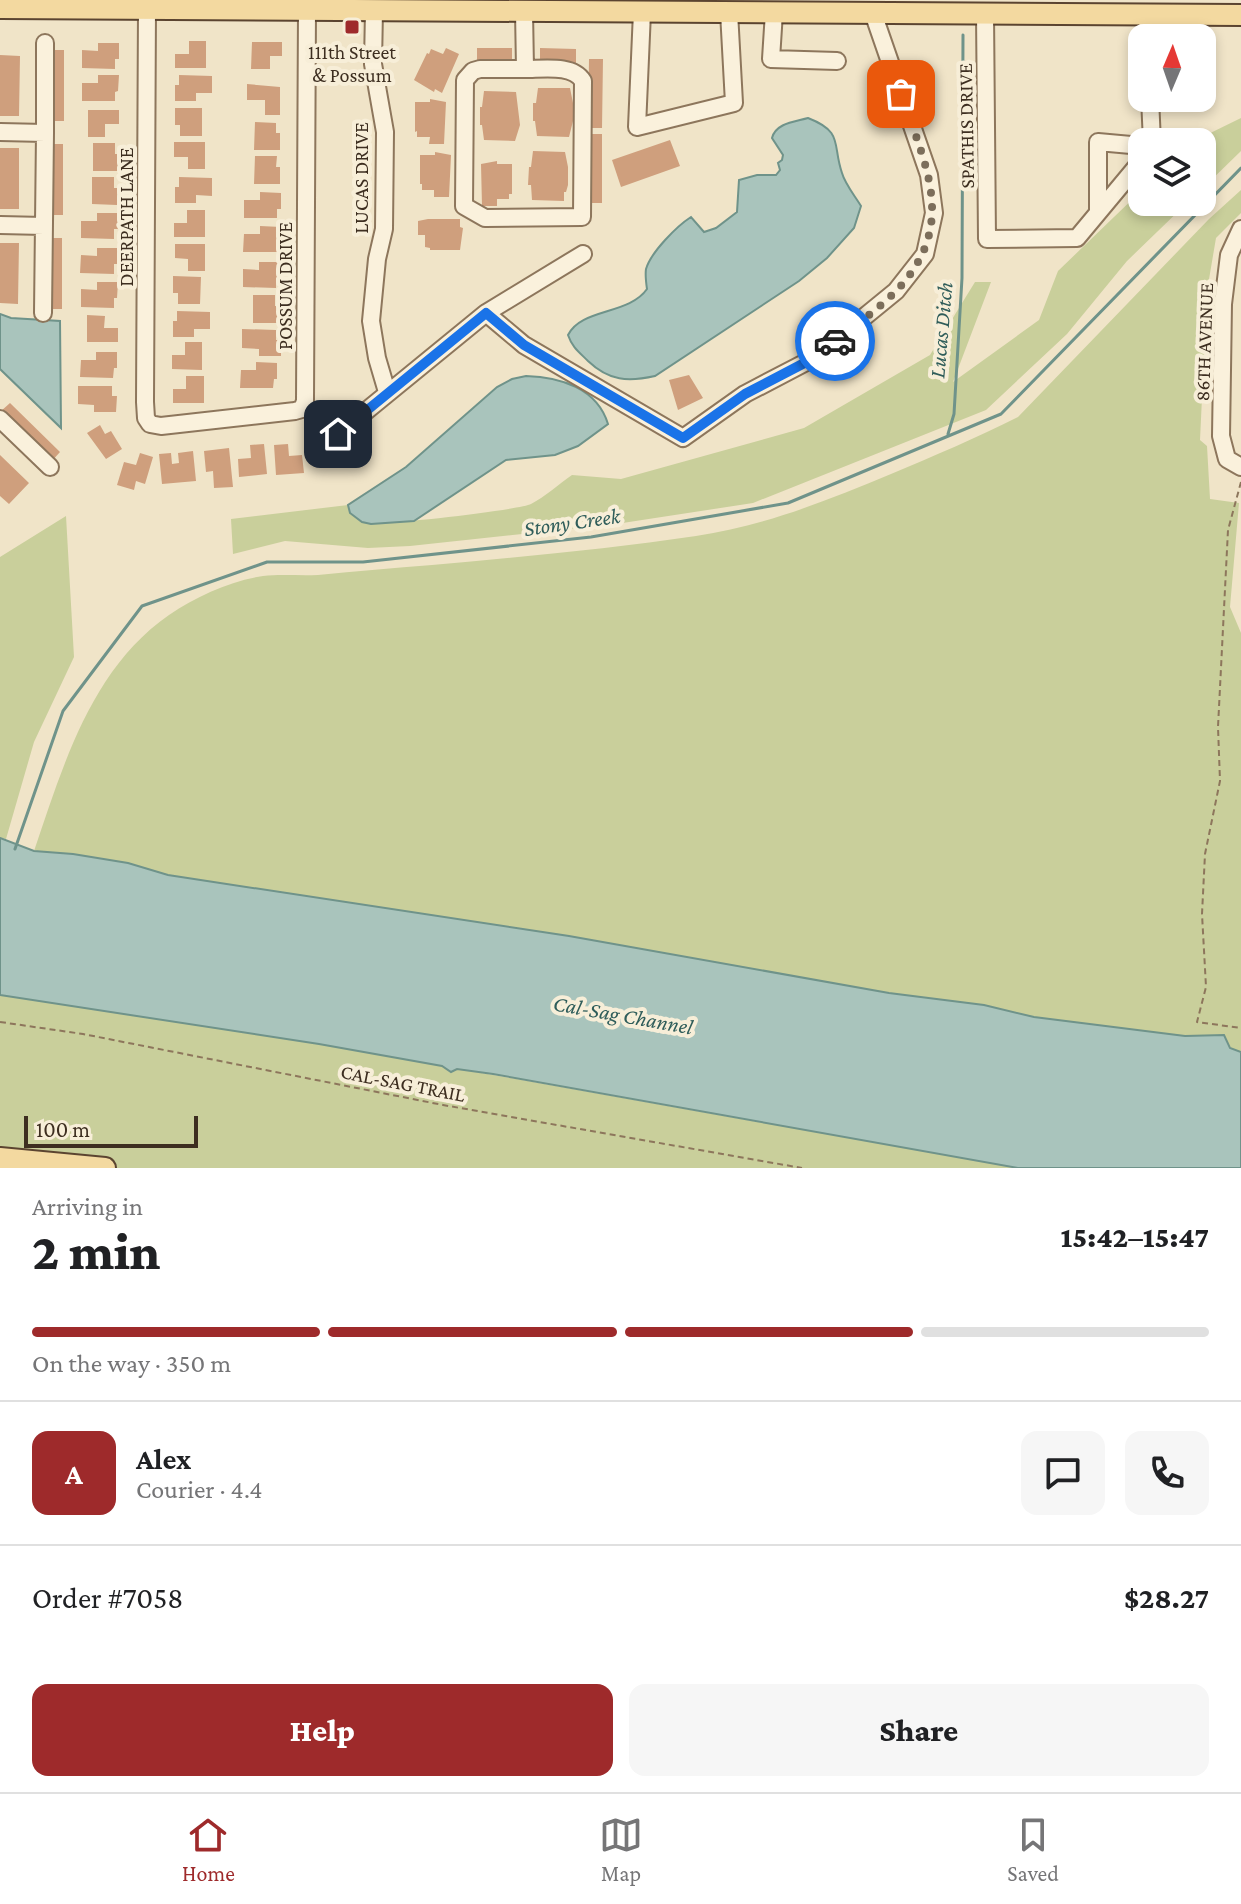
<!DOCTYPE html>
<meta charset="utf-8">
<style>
body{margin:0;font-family:"Crimson Pro",serif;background:#f6f6f6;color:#202124;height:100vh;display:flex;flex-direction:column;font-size:30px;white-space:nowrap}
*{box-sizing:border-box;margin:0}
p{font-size:26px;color:#757577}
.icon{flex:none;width:44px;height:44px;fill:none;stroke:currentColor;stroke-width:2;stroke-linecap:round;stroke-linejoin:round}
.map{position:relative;height:1168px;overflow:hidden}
.side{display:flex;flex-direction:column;background:#fff;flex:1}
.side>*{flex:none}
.needle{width:52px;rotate:2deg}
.buttons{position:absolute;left:1128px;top:24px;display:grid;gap:16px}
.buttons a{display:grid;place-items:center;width:88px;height:88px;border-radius:16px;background:#fff;box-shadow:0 4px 12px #0003;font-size:40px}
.scale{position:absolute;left:24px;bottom:20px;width:174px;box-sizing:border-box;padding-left:8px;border:4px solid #3d2e20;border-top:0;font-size:22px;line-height:28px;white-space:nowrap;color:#3d2e20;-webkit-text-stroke:6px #f7eed8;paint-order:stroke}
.pin{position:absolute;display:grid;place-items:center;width:68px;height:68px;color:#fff;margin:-34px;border-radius:16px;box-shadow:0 4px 12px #0006}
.courier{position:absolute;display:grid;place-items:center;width:80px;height:80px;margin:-40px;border:6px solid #1a73e8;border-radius:50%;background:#fff;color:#222;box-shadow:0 2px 10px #0007}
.head em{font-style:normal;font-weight:800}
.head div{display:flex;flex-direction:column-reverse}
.head{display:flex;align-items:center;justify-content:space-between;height:136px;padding:0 32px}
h1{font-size:52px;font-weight:800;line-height:60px}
.bar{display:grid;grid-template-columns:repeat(4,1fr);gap:12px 8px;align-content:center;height:96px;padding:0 32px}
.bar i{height:10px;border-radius:6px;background:#e0e0e0}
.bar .current{background:#9e2a2b}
.bar p{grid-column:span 4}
.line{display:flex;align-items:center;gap:20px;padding:0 32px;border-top:2px solid #e0e0e0}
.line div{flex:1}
.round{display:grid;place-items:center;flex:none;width:84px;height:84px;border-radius:16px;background:#f6f6f6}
.action{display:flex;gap:16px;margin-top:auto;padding:16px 32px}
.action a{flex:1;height:92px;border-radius:16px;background:#9e2a2b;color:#fff;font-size:32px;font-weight:800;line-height:92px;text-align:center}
.action a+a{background:#f6f6f6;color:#202124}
.menu{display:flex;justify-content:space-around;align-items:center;height:112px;border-top:2px solid #e0e0e0;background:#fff;font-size:22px;color:#757577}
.menu a{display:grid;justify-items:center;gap:4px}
.menu .current{color:#9e2a2b}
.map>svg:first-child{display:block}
</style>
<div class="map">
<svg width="1241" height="1168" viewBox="0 0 1241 1168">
<rect width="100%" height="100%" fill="#f0e4c8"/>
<path fill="#c9cf9b" d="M1241 118V151L1202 189V142H1192Z
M1142 190V202H1188L1127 261 1067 334 986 410 753 503 616 524 410 546 368 548 285 541 233 554 231 519 348 505C351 513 356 520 364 522 376 527 519 510 531 504 545 497 559 484 572 475L621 479 804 428 930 355 975 282H991L953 382 1039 320 1058 271Z
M1241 190V213L1216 238 1207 291 1200 440 1207 446 1210 499 1239 503 1230 607 1241 633V1052L1233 1051 1223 1035 1185 1036 1034 1017 984 1005 889 993 569 936 168 875 128 863 73 854 34 851C63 766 91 669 169 615 197 596 230 581 263 576 281 574 300 576 318 575 356 571 394 568 432 565 520 557 609 549 696 536 765 526 828 500 891 474 934 456 976 438 1018 417L1209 219Z
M66 516 74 657 34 742 6 839 0 838V557Z
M0 995 319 1044 1018 1168H0Z"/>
<path fill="#a9c4bc" stroke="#6f938a" stroke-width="2" d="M808 118C844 132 832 144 842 173 845 184 855 196 861 206L854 228 827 258 799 281 655 376C628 382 609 381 588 361 579 352 572 347 568 335 581 308 629 315 647 289 646 282 645 275 646 269 651 252 677 226 691 217L704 232 716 228 737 212 739 180 757 175H776L780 170 778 163 782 160 783 155 772 138C776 123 794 122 808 118Z
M0 314 11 318 60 321 61 428 0 369Z
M526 376C560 377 597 388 608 424L578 446 555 455 506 460 414 521 371 524 362 522 350 513 348 505 406 467 497 387 512 379Z
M0 838 34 851 73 854 128 863 168 875 569 936 889 993 984 1005 1034 1017 1185 1036 1224 1035 1230 1048 1241 1052V1168H1018L493 1074 457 1069 451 1072 442 1066 319 1044 0 995Z"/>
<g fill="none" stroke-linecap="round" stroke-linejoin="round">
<path stroke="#6f938a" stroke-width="3" d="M948 434 954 414 962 278 963 35
M15 849 63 711 142 606 267 562H363L591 537 788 503 1001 414 1241 168"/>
</g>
<path fill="#cf9f7d" d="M189 41H206V68H175V54H189Z
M252 42H282V56H270V69H251Z
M98 43H119V59H115V69L82 68V50L98 51Z
M446 48 459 54 442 93 435 89 434 92 414 80 427 53 429 54 431 49 443 54Z
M477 48H512V63L477 62Z
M540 48 576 49V63H540Z
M51 50H64V121H51Z
M0 55 20 56 19 116H0Z
M589 59H603L602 128H588Z
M98 75H119L118 91 115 92V101H82V83H98Z
M179 75 212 76V93H196V101H175V85H179Z
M247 84 280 87V115H265V100H247Z
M538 88H570L573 103V121L569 137 537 136 535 121H533V103H536Z
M484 91 516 92 520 125 515 141 484 140 482 125H480V107H482Z
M430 99 446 102 444 144H429L430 137H417V131L415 132V102H430Z
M175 108H202V136H180V125H175Z
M88 110H119V124H105V137H88Z
M255 122 276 123V133H280V150H254Z
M588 134H602V203H587Z
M670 140 680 166 621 187 612 160Z
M174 142H205V169H188V157H174Z
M93 143H115V154H118V171H93Z
M50 144H63V215H50Z
M0 148H19V209H0Z
M533 151 565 152 568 167V185L566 192H564V201L532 200 531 185H528L529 167H531Z
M435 152 451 155 449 197H434V190H422V184H420V155H435Z
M255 156H277L276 167H280V184H254Z
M497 161V164H512V194H509V199H497V206H482L481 164Z
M92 177H114V188H117V205L92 204Z
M179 177 212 178V196L196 195V203H175V187H179Z
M260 192 281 193V209H277V218H244V200H260Z
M187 210H205V237H174V223H187Z
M97 213H118V229H114V239L81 238V221H97Z
M428 219H460V227L463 228 460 250H430V248L425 247V235H418V221Z
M260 226 281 227 280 243H277V252H243L244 234H260Z
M49 238H62V309H49Z
M0 243H19L18 304 0 303Z
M175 244H205V271H188V259L175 258Z
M97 248H118L117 264H114V274L80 273 81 255 97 256Z
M259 262H280V278H276V288L243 287V269L259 270Z
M173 276 201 277 200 304H178V293H173Z
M97 282H118L117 298H114V308L81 307V289L97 290Z
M253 295H275V306H279V323H253Z
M177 311 210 312V329H194V337H173V321H177Z
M87 315 105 316 104 328H118V342H87Z
M242 329 276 330V340H281V356H259V349L242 348Z
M185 342H202V370L172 369V355H185Z
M96 352H117V368H114L113 378 80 377 81 360H96Z
M256 362 277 363V379H274L273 388H240L241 370H256Z
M689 375 703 398 678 410 669 380Z
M186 376H204V403H173V389H186Z
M78 386H112V396H117L116 412H94V405L78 404Z
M10 403 60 452 51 462 0 412Z
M100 425 105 434 111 431 122 449 106 459 87 433Z
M264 444 267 474 239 477 238 459 251 458 250 445Z
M288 444 289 456 302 455 304 473 276 475 274 445Z
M229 448 233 487 214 488 213 471 206 472 204 451Z
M193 451 196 481 162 484 159 454 171 453 172 464 179 463 178 453Z
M140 453 153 457 145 484 136 481 134 490 117 485 124 462 136 465Z
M0 455 29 483 9 504 0 496Z"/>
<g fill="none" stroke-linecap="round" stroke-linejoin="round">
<g stroke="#8d765c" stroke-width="20">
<path id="minor" d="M147 9 145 402 146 418 150 424 161 426 295 411 302 409 305 401 307 10
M374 10 373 64 385 132 384 229 377 259 371 321 377 358 387 392
M524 11 525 69H480L473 71 465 80 464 206 485 218 582 217 583 81C573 64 543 69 525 69
M642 12 637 127 734 103 729 12
M774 12 771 59 837 61
M985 13 987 239 1077 238 1142 160
M1147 14 1148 38
M1150 98 1152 142
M0 132 45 133V43
M1098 212V142L1142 146
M0 225 44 226
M1241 229 1229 255 1223 304 1221 436 1227 459 1241 467
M43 313 45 133
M486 313 524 345 683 438 745 394 814 358 896 291 925 254 934 213 929 175 873 13
M0 419 50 467
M338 434 486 313 583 254"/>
</g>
<g stroke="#5b4430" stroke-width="24">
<path id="major" d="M0 8 1241 15
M0 1158 105 1168"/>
</g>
<path stroke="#8d765c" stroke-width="2" stroke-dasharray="6 4" stroke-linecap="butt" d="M1241 482 1228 530 1218 727 1220 781 1205 854 1202 914 1206 987 1197 1022 1241 1028
M0 1022 83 1034 443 1105 802 1168"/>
<use href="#minor" stroke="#faf1dc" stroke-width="16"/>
<use href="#major" stroke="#f3d9a0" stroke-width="20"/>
</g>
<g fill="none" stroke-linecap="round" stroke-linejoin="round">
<path stroke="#7c6e5b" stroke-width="8" stroke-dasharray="0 14.4" d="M835 341C855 325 879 309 897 290 958 225 926 167 901 94"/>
<path stroke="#1a73e8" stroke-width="10" d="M338 434 486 313 524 345 683 438 745 394 814 358 835 341"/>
</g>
<rect fill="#9e2a2b" stroke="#f7eed8" stroke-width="3" x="344" y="19" width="16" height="16" rx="4"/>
<g text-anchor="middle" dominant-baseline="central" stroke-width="8" stroke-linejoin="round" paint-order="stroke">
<g font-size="20" fill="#3d2e20" stroke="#f7eed8">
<text x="352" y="52">111th Street<tspan x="352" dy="23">&amp; Possum</tspan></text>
</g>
<g font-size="20" fill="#3d2e20" stroke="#f7eed8">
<text transform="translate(966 126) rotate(-91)">SPATHIS DRIVE</text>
<text transform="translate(361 178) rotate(-90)">LUCAS DRIVE</text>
<text transform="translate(126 217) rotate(-90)">DEERPATH LANE</text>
<text transform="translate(285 286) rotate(-90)">POSSUM DRIVE</text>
<text transform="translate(1204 342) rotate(-88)">86TH AVENUE</text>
<text transform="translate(403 1083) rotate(11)">CAL-SAG TRAIL</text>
</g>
<g font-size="22" font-style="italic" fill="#2f5d5a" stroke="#f7eed8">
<text transform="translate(941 330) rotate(-85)">Lucas Ditch</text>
<text transform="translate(572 522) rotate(-8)">Stony Creek</text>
<text transform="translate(623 1015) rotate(10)">Cal-Sag Channel</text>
</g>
</g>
</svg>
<div class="buttons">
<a><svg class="needle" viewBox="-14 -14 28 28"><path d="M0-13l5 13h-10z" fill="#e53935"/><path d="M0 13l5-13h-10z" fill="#757577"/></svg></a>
<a><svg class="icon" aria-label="layers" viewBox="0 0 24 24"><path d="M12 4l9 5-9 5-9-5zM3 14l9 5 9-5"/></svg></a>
</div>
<div class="scale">100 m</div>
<div class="pin" style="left:901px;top:94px;background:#ea580c"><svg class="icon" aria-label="bag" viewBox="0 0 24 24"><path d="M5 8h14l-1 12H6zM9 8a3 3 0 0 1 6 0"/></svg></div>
<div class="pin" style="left:338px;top:434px;background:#1f2937"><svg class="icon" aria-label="home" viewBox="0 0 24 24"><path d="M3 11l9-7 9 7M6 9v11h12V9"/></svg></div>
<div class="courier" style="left:835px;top:341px"><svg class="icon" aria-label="car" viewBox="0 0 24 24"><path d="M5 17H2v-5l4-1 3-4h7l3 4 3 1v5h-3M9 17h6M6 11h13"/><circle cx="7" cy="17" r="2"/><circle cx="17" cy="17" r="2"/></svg></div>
</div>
<section class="side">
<div class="head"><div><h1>2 min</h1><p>Arriving in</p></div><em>15:42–15:47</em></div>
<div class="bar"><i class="current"></i><i class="current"></i><i class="current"></i><i></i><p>On the way · 350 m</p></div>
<div class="line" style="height:144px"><b class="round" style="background:#9e2a2b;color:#fff">A</b><div><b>Alex</b><p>Courier · 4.4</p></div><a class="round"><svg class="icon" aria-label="chat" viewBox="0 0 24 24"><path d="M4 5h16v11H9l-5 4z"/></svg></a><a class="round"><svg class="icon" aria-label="phone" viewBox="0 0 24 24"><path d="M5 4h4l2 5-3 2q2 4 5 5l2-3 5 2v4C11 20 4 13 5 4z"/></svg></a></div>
<div class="line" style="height:104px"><div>Order #7058</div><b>$28.27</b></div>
<div class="action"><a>Help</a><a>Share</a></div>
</section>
<nav class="menu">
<a class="current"><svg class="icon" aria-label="home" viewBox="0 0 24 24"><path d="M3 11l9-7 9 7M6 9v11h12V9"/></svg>Home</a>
<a><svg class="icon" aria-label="map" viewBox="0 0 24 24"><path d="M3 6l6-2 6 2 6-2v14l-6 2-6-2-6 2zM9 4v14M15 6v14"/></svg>Map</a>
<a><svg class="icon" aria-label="saved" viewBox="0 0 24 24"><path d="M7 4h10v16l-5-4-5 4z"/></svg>Saved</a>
</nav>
